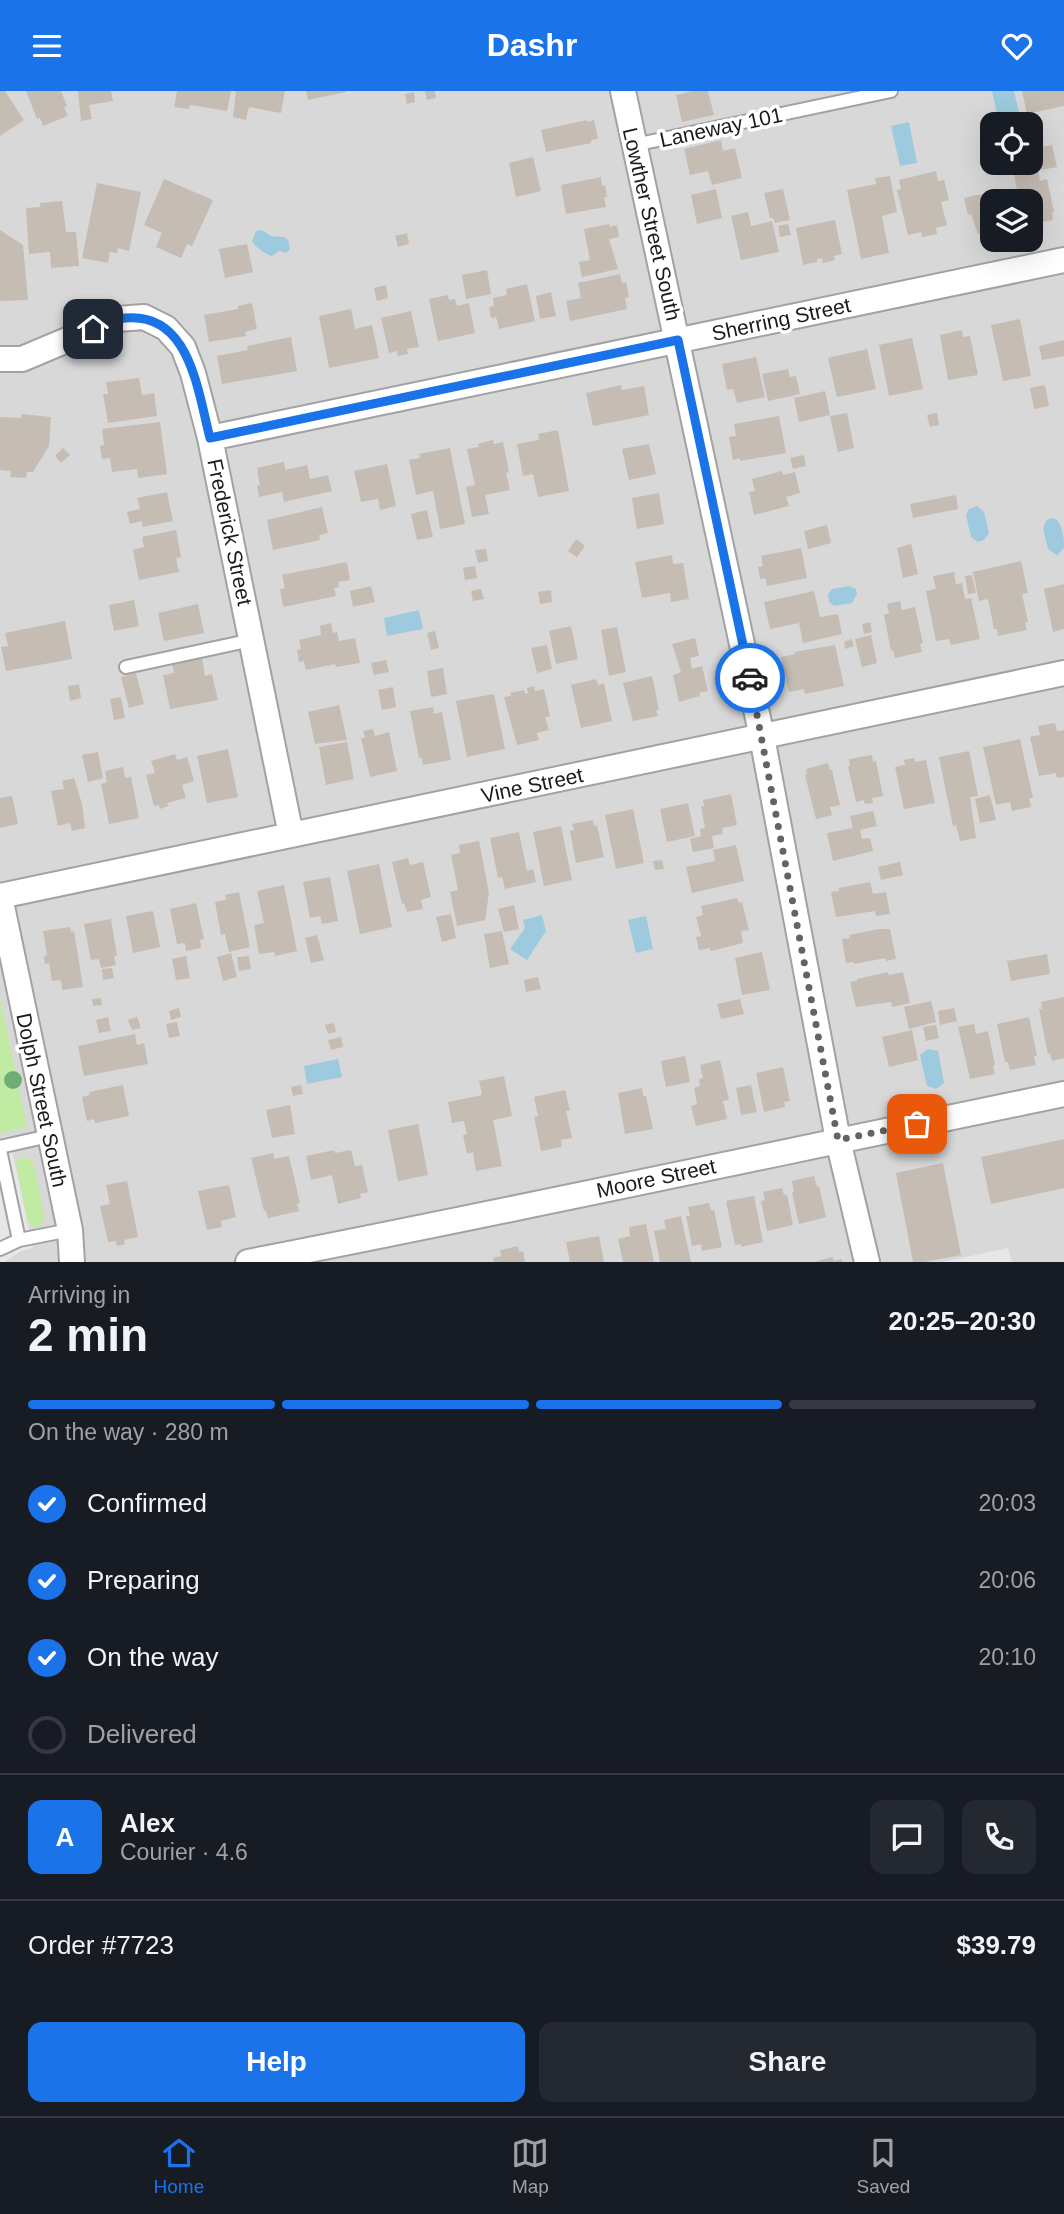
<!DOCTYPE html>
<meta charset="utf-8">
<style>
body{margin:0;font-family:Helvetica,sans-serif;background:#242831;color:#f1f3f6;height:100vh;display:flex;flex-direction:column;font-size:26px;white-space:nowrap}
*{box-sizing:border-box;margin:0}
p{font-size:23px;color:#9ea1a6}
.icon{flex:none;width:38px;height:38px;fill:none;stroke:currentColor;stroke-width:2;stroke-linecap:round;stroke-linejoin:round}
.map{position:relative;height:1171px;overflow:hidden}
.sheet{display:flex;flex-direction:column;background:#171b24;flex:1}
.sheet>*{flex:none}
.fabs{position:absolute;left:980px;top:21px;display:grid;gap:14px}
.fabs a{display:grid;place-items:center;width:63px;height:63px;border-radius:14px;background:#171b24;box-shadow:0 7px 28px #0002;font-size:35px}
.pin{position:absolute;display:grid;place-items:center;width:60px;height:60px;color:#fff;margin:-30px;border-radius:14px;box-shadow:0 4px 10px #0006}
.courier{position:absolute;display:grid;place-items:center;width:70px;height:70px;margin:-35px;border:5px solid #1a73e8;border-radius:50%;background:#fff;color:#222;box-shadow:0 2px 9px #0007}
.head em{font-style:normal;font-weight:700}
.head div{display:flex;flex-direction:column-reverse}
.head{display:flex;align-items:center;justify-content:space-between;height:119px;padding:0 28px}
h1{font-size:46px;font-weight:700;line-height:52px}
.bar{display:grid;grid-template-columns:repeat(4,1fr);gap:10px 7px;align-content:center;height:84px;padding:0 28px}
.bar i{height:9px;border-radius:5px;background:#363941}
.bar .current{background:#1a73e8}
.bar p{grid-column:span 4}
.line{display:flex;align-items:center;gap:18px;padding:0 28px;border-top:2px solid #363941}
.line div{flex:1}
.round{display:grid;place-items:center;flex:none;width:74px;height:74px;border-radius:14px;background:#242831}
ol{padding:0 28px;list-style:none}
li{display:flex;align-items:center;gap:21px;height:77px}
li p{margin-inline-start:auto}
li .icon{padding:7px;border-radius:50%;background:#1a73e8;color:#fff;stroke-width:4}
li:last-child{color:#9ea1a6}
li i{width:38px;height:38px;border:4px solid #363941;border-radius:50%}
.cta{display:flex;gap:14px;margin-top:auto;padding:14px 28px}
.cta a{flex:1;height:80px;border-radius:14px;background:#1a73e8;color:#fff;font-size:28px;font-weight:700;line-height:80px;text-align:center}
.cta a+a{background:#242831;color:#f1f3f6}
header{display:flex;justify-content:space-between;align-items:center;height:91px;padding:0 28px;background:#1a73e8;color:#fff;font-size:32px;font-weight:700}
.tabs{display:flex;justify-content:space-around;align-items:center;height:98px;border-top:2px solid #363941;background:#171b24;font-size:19px;color:#9ea1a6}
.tabs a{display:grid;justify-items:center;gap:4px}
.tabs .current{color:#1a73e8}
.map>svg:first-child{display:block}
</style>
<header><svg class="icon" aria-label="menu" viewBox="0 0 24 24"><path d="M4 6h16M4 12h16M4 18h16"/></svg>Dashr<svg class="icon" aria-label="heart" viewBox="0 0 24 24"><path d="M12 20l-8-8c-3-5 5-10 8-4 3-6 11-1 8 4z"/></svg></header>
<div class="map">
<svg width="1064" height="1171" viewBox="0 0 1064 1171">
<rect width="100%" height="100%" fill="#edeae0"/>
<path fill="#d9d8d8" fill-rule="evenodd" d="M0 0H1064V1171H0ZM992 33H1031V72H992ZM992 110H1031V149H992Z"/>
<path fill="#c1eba2" d="M0 907 27 1036 0 1042Z
M23 1066 28 1067 34 1073 45 1128 38 1136 33 1135 27 1128 16 1071 19 1067Z"/>
<path fill="#e7e7e7" d="M9 1045 33 1157 21 1160 4 1171H0V1047Z
M1008 1157 1012 1171H943Z"/>
<path fill="#9dcade" d="M992 0H1014L1019 22 998 27Z
M909 31 917 72 900 75 891 35Z
M262 139 271 145 284 146 288 149 290 158 286 162 279 160 272 165C265 163 255 156 252 150L256 140Z
M977 415 984 421 989 442 984 449 978 451 971 446 966 424 969 418Z
M1051 427 1056 428C1063 436 1064 446 1064 457L1057 464 1048 458 1043 437 1046 430Z
M849 495 856 498 857 503 852 512 834 515 829 511 828 503 832 498Z
M419 519 423 538 387 545 384 527Z
M542 824 546 840 527 869 510 858 525 837 523 829Z
M646 825 653 858 636 862 628 829Z
M928 958 938 960 944 992 936 998 927 995 920 964Z
M338 968 342 986 307 993 304 975Z"/>
<path fill="#c5bcb3" d="M0 0H5L24 29 0 45Z
M26 0H61L67 15 64 16 68 25 43 35 40 27 37 28Z
M78 0H111L113 10 89 14 92 28 81 30Z
M177 0H231L227 20 190 14 189 18 174 16Z
M236 0H285L281 22 249 16 246 29 233 26Z
M306 0H346V1L308 9Z
M425 0H435L436 7 427 9Z
M692 0H708L714 24 682 31 676 4Z
M1022 0H1064V15L1027 23Z
M414 1 415 11 407 13 405 3Z
M1005 28 1006 33H994L993 31Z
M587 29V31L594 29 598 48 591 49V52L546 61 541 39Z
M721 49 723 60 735 57 742 87 712 94 708 80 690 84 684 58Z
M1052 54 1057 76 1041 79 1037 57Z
M533 66 541 100 516 106 509 72Z
M1037 72 1040 90 1047 88 1054 121 1052 122 1053 129 1031 133V110H1019L1013 77Z
M936 80 938 90 944 89 949 109 941 111 947 134 936 137 937 143 922 146 921 141 908 144 897 99 901 98 899 89Z
M890 85 897 121 882 125 889 162 861 168 847 99 876 93 875 87Z
M601 86 602 95 605 94 607 106H604L606 116 566 123 561 94Z
M164 88 213 109 192 155 187 153 181 167 156 156 162 142 144 134Z
M97 92 141 101 129 160 118 157 117 162 110 161 108 172 82 167Z
M716 98 722 127 697 133 691 104Z
M783 98 790 129 775 132 773 127H770L764 102Z
M995 100 998 110H992V133L989 134 991 140 978 143 971 123 968 124 964 107Z
M62 110 66 141H76L79 175 51 177 50 161 29 163 26 117 40 116V112Z
M748 121 751 135 772 130 779 161 741 169 731 125Z
M835 129 842 163 834 165 835 169 823 172 822 167 817 168V171L803 174 796 137Z
M609 133 610 136 617 134 619 146 609 148 618 178 582 186 579 171 590 169 584 138Z
M788 133 791 144 780 146 778 135Z
M0 139 23 154 28 209 0 210Z
M407 142 409 153 398 156 395 145Z
M247 153 253 181 225 187 219 158Z
M487 179 491 203 466 208 462 184Z
M620 183 622 192 626 191 629 206 625 207 627 218 570 230 566 210 581 207 578 192Z
M527 193 535 230 499 238 496 226 491 227 489 216 494 215 493 207 507 204 506 198Z
M386 194 388 207 377 210 374 197Z
M551 201 556 225 540 228 536 205Z
M448 204 449 209 455 208 457 215 469 212 475 242 438 250 429 208Z
M252 212 257 238 245 241 246 245 209 251 204 224 238 218V215Z
M351 218 355 238 372 234 379 267 329 277 319 225Z
M411 220 419 256 407 258 408 263 398 265 397 260 389 262 381 227Z
M1020 228 1031 285 1003 290 991 234Z
M962 239 963 246 970 245 978 284 948 289 940 244Z
M291 246 297 280 222 293 217 265 248 259 247 255Z
M912 247 923 298 889 305 879 254Z
M1064 249V265L1042 269 1039 255Z
M867 258 876 298 837 306 828 267Z
M756 266 765 306 737 312 733 298 727 299 722 273Z
M788 278 790 286 796 285 800 303 768 310 762 283Z
M139 287 142 304 154 302 157 325 108 332 103 303H108L106 291Z
M621 294 622 299 644 295 649 324 593 335 586 302Z
M1045 294 1049 315 1034 318 1030 297Z
M825 300 830 324 799 331 794 307Z
M847 322 854 357 838 361 830 325Z
M937 322 939 334 930 336 927 324Z
M22 323 51 326 49 355 33 381H27L26 387 10 386 11 380 0 379V326L21 327Z
M779 325 786 362 740 370V367L733 369 729 346 736 345 734 333Z
M160 331 167 383 138 387 137 378 112 381 110 367 102 368 100 355 104 354 102 338Z
M558 339 569 400 538 406 533 383 523 385 517 353 539 349 538 343Z
M493 349 494 353 503 351 509 381 506 382 510 399 485 404 489 423 472 426 466 396 475 394 467 358 479 356 478 353Z
M649 353 656 383 629 389 622 358Z
M63 357 70 364 61 372 55 365Z
M450 357 465 433 440 438 433 400 416 404 409 369 420 367 419 363Z
M804 364 806 375 793 378 790 367Z
M284 371 285 379 307 374 310 388 328 384 332 400 284 411 282 401 259 406 257 395 260 394 257 377Z
M387 373 396 415 380 419 378 408 361 411 354 380Z
M782 380 783 384 795 381 800 402 786 406 789 415 754 424 749 401 755 400 752 388Z
M167 401 173 430 143 436 142 430 130 433 127 421 140 418 137 407Z
M659 402 664 433 637 438 632 407Z
M956 404 958 418 913 427 910 413Z
M322 416 328 442 319 444 320 449 273 459 267 429Z
M427 419 433 446 417 449 411 423Z
M827 434 831 452 808 458 804 440Z
M176 439 181 466 176 467 179 481 139 489 133 459 144 456 142 446Z
M576 448 585 455 577 466 568 460Z
M911 453 918 483 903 487 897 457Z
M801 457 807 487 767 495 765 487 760 488 758 476 763 475 761 465Z
M486 458 488 470 478 472 475 459Z
M672 464 673 473 683 472 689 508 671 511 670 502 642 507 635 471Z
M1021 470 1028 502 1022 503 1028 531 1025 532 1027 539 998 545 997 538H994L988 508 979 510 973 481Z
M347 471 350 489 338 491 339 496 334 497 336 505 283 516 280 498 285 497 282 484Z
M475 475 477 487 465 489 463 477Z
M954 481 956 493 962 492 965 508 971 507 980 548 951 554 949 548 936 550 926 500 936 498 933 485Z
M972 484 976 502 968 503 965 485Z
M1064 493V538L1053 541 1044 498Z
M371 495 375 511 353 516 350 500Z
M481 498 484 508 473 510 471 500Z
M551 499 552 511 540 513 538 501Z
M814 500 820 526 838 523 842 543 803 552 799 532 770 538 764 511Z
M134 509 139 535 114 540 109 514Z
M900 510 902 519 915 516 923 552 920 553 922 561 895 567 893 559 891 560 884 524 889 522 887 513Z
M198 513 204 542 164 550 158 522Z
M65 530 72 568 6 580 1 556 8 555 5 542Z
M870 531 872 541 864 543 862 533Z
M331 532 333 542 337 541 339 550 355 547 360 572 336 576 335 573 306 579 304 570 299 571 297 559 301 558 299 549 321 544 320 535Z
M571 535 578 568 556 573 549 540Z
M617 536 626 581 609 585 601 539Z
M435 540 439 557 431 559 427 542Z
M871 544 877 572 862 576 855 548Z
M695 547 699 565 690 567 692 578 702 575 708 600 699 602 700 605 679 611 673 584 681 581 672 553Z
M852 548 854 555 845 558 844 551Z
M547 554 552 578 537 582 531 557Z
M835 554 844 595 805 603 804 598 789 601 781 566 795 563 794 561Z
M202 567 205 585 212 583 218 609 170 618 163 584 174 582 172 572Z
M386 569 389 581 374 584 371 572Z
M443 577 447 603 431 606 427 580Z
M136 582 144 613 129 617 121 586Z
M652 585 659 619H656L658 625 633 630 623 592Z
M596 588 598 594 604 592 612 630 581 637 571 594Z
M79 593 81 607 70 610 68 595Z
M534 595 535 600 544 598 550 625 545 626 549 639 537 642 539 649 517 654 504 606 511 605 510 602 524 599 525 603 528 602 527 597Z
M393 596 396 616 382 619 378 599Z
M494 603 505 658 467 666 456 610Z
M121 606 125 627 114 629 110 608Z
M339 614 347 649 315 653 308 621Z
M433 616 434 623 442 621 451 669 423 674 422 667H419L410 620Z
M1055 632 1057 640 1064 639V686L1057 687 1056 682 1039 685 1030 646 1040 644 1038 635Z
M373 638 375 645 389 641 397 680 370 686 361 647H365L363 640Z
M1020 648 1033 707H1029L1031 716 1012 720 1010 711 996 714 983 656Z
M347 651 354 688 326 694 319 656Z
M228 658 238 706 207 712 197 665Z
M969 660 978 705 970 706 976 747 960 750 956 734 953 735 939 666Z
M98 661 103 687 88 691 82 664Z
M175 663 177 669 187 666 194 690 182 694 186 707 167 712 168 715 160 718 159 714 154 715 146 684 155 682 151 670Z
M872 664 873 671 876 670 883 705 872 707 873 712 865 713 864 709 856 711 848 676 850 675 849 668Z
M914 667 915 671 926 669 935 712 904 718 895 676 905 674 904 669Z
M828 672 830 679H832L840 714 830 716 832 724 816 728 805 684H807L806 678Z
M123 676 125 687 131 686 139 727 109 733 101 693 107 691 105 680Z
M74 687 82 713 85 737 72 740 70 732 58 735 51 700 64 698 62 690Z
M731 703 737 734 722 737 723 743 712 745 714 757 693 761 690 748 701 745 700 738 705 737 701 715H704L703 709Z
M990 704 996 729 980 732 975 708Z
M12 705 18 733 0 737V707Z
M688 712 695 745 667 751 660 718Z
M633 718 644 772 616 778 605 724Z
M873 720 877 735 860 739 862 748 870 747 873 760 833 770 827 742 853 737 850 725Z
M593 729 594 735 597 734 604 766 576 772 570 740 574 739 572 733Z
M561 735 572 789 544 795 533 741Z
M519 741 527 780 533 778 536 791 505 798 502 786 498 787 490 747Z
M479 750 489 802 485 829 457 835 450 801 458 799 451 764 460 762 459 754Z
M736 754 744 790 692 802 686 776 715 770 713 759Z
M408 767 410 774 423 771 431 806 421 809 423 818 407 821 404 812 402 813 392 771Z
M662 769 664 778 655 779 653 770Z
M900 771 903 784 881 789 878 776Z
M379 773 392 836 360 843 347 780Z
M330 786 338 830 322 833 320 825 310 827 303 791Z
M870 791 873 803 886 801 890 823 876 825 875 820 836 826 831 801 839 800V797Z
M284 794 297 860 275 865 274 861 259 863 254 834 264 832 257 800Z
M239 801 250 856 229 861 225 843 221 844 215 811 226 809 225 804Z
M737 807 739 812 742 811 749 839 741 840 743 852 711 860 710 857 699 859 696 846 701 845 696 826 703 824 701 815Z
M196 812 204 848 200 849 201 857 186 860 185 852 177 853 170 818Z
M514 814 519 838 504 841 498 818Z
M153 820 160 856 133 862 126 825Z
M451 823 456 847 442 851 436 826Z
M111 828 117 865H114L116 874 101 877 99 868 91 869 84 833Z
M70 836 71 841 74 840 83 896 62 899 61 889 52 890 49 872 45 873 44 865 47 864 43 840Z
M879 838H890L896 868 886 870V867L854 873V871L846 872 842 848 850 847 849 844Z
M502 840 509 873 490 877 484 843Z
M317 844 324 869 311 872 305 847Z
M762 861 770 899 742 904 735 867Z
M231 862 237 886 223 890 217 866Z
M1047 863 1050 883 1011 890 1007 870Z
M186 865 190 887 176 889 172 868Z
M249 865 251 878 239 880 237 866Z
M112 877 114 887 103 889 102 878Z
M888 881 889 884 903 881 910 912 892 916 891 911 856 916 850 891 857 890V888Z
M538 886 541 898 526 901 524 889Z
M1064 906V967L1052 970 1050 962 1048 963 1039 918H1042L1041 911Z
M101 907 102 914 93 915 92 908Z
M740 908 744 923 721 928 717 913Z
M931 910 936 931 909 938 904 916Z
M179 917 181 926 171 929 169 920Z
M954 917 957 930 940 934 938 920Z
M108 926 111 940 99 942 96 929Z
M137 926 141 937 132 939 128 929Z
M1029 926 1037 965H1034L1036 974 1010 979 1008 971H1005L997 933Z
M177 931 180 945 169 947 166 933Z
M334 932 336 941 328 943 325 934Z
M974 933 976 943 988 940 995 974H993L995 983 970 988 958 936Z
M936 934 939 947 926 950 923 936Z
M912 939 918 969 889 976 882 946Z
M135 943 137 954 144 952 148 973 84 985 78 955Z
M341 946 343 956 331 959 328 949Z
M685 965 690 991 666 996 661 970Z
M720 969 729 1009 723 1010 727 1028 696 1035 691 1015 697 1013 694 997 700 995 699 988 703 987 700 974Z
M783 976 790 1010 784 1011 785 1016 764 1021 756 982Z
M504 985 512 1025 493 1029 502 1075 476 1080 473 1061 467 1063 463 1044 467 1043 464 1030 452 1032 448 1011 482 1004 479 990Z
M123 994 129 1025 95 1032 94 1028 87 1030 82 1006 89 1004V1001Z
M301 994 303 1003 293 1005 291 996Z
M751 994 757 1021 741 1024 736 997Z
M642 997 643 1005H646L653 1038 625 1043 618 1002Z
M565 999 570 1020H566L572 1047 561 1049 562 1056 541 1060 534 1026 538 1025 534 1006Z
M290 1014 295 1043 272 1047 266 1019Z
M418 1033 428 1084 398 1090 388 1039Z
M1064 1048V1097L991 1113 981 1066Z
M334 1059 335 1062 351 1059 355 1075 362 1074 368 1101 360 1103 361 1107 338 1113 332 1084 311 1089 306 1065Z
M273 1062 274 1068 289 1065 300 1112 297 1113 299 1120 268 1127 266 1120H264L251 1067Z
M943 1072 961 1164 924 1171H913L896 1082Z
M814 1085 817 1096 819 1095 826 1126 799 1133 792 1102 794 1101 792 1090Z
M127 1090 138 1146 124 1149 125 1153 117 1155 116 1150 108 1151 100 1115 110 1113 106 1094Z
M229 1094 236 1126 221 1130 222 1136 207 1139 198 1100Z
M782 1097 784 1104 787 1103 793 1134 767 1140 761 1110 765 1109 763 1101Z
M754 1105 763 1151 741 1156V1153L735 1154 726 1110Z
M709 1112 711 1119H714L722 1156 702 1160 701 1153 692 1155 686 1125H690L688 1116Z
M681 1125 691 1171H660L654 1140 666 1138 664 1129Z
M646 1133 654 1171H623L618 1148 630 1145 629 1136Z
M599 1145 604 1171H570L566 1151Z
M518 1155 519 1161 523 1160 525 1171H494L493 1167 501 1165 500 1159Z
M833 1166 834 1170 842 1168V1171H814Z"/>
<g fill="none" stroke-linecap="round" stroke-linejoin="round">
<g stroke="#a2a2a2" stroke-width="16">
<path id="service" d="M634 54 891 0
M126 576 252 549
M0 1056 49 1045
M0 1059 19 1149
M0 1158 19 1149 70 1139"/>
</g>
<g stroke="#a2a2a2" stroke-width="28">
<path id="minor" d="M623 0 762 646 838 1049 867 1171
M0 268H22L117 228 144 226 166 237 183 256 193 282 210 347 291 744
M210 347 1064 169
M0 805 1064 582
M0 806 70 1139 72 1171
M248 1171C520 1118 792 1059 1064 1003"/>
</g>
<use href="#service" stroke="#fff" stroke-width="12"/>
<use href="#minor" stroke="#fff" stroke-width="24"/>
</g>
<circle fill="#6eae73" cx="13" cy="989" r="9"/>
<g fill="none" stroke-linecap="round" stroke-linejoin="round">
<path stroke="#646360" stroke-width="7" stroke-dasharray="0 12.6" d="M750 587 838 1049 917 1033"/>
<path stroke="#1a73e8" stroke-width="9" d="M93 238C101 234 110 229 118 228 189 215 197 297 210 347L678 249 750 587"/>
</g>
<g text-anchor="middle" dominant-baseline="central" stroke-width="7" stroke-linejoin="round" paint-order="stroke">
<g font-size="21" fill="#1b1b1b" stroke="#fff">
<text transform="translate(721 36) rotate(-12)">Laneway 101</text>
<text transform="translate(652 133) rotate(77)">Lowther Street South</text>
<text transform="translate(781 228) rotate(-12)">Sherring Street</text>
<text transform="translate(230 441) rotate(78)">Frederick Street</text>
<text transform="translate(532 694) rotate(-12)">Vine Street</text>
<text transform="translate(42 1009) rotate(78)">Dolph Street South</text>
<text transform="translate(656 1087) rotate(-12)">Moore Street</text>
</g>
</g>
</svg>
<div class="fabs">
<a><svg class="icon" aria-label="locate" viewBox="0 0 24 24"><circle cx="12" cy="12" r="6"/><path d="M12 2v4M12 18v4M2 12h4M18 12h4"/></svg></a>
<a><svg class="icon" aria-label="layers" viewBox="0 0 24 24"><path d="M12 4l9 5-9 5-9-5zM3 14l9 5 9-5"/></svg></a>
</div>
<div class="pin" style="left:917px;top:1033px;background:#ea580c"><svg class="icon" aria-label="bag" viewBox="0 0 24 24"><path d="M5 8h14l-1 12H6zM9 8a3 3 0 0 1 6 0"/></svg></div>
<div class="pin" style="left:93px;top:238px;background:#1f2937"><svg class="icon" aria-label="home" viewBox="0 0 24 24"><path d="M3 11l9-7 9 7M6 9v11h12V9"/></svg></div>
<div class="courier" style="left:750px;top:587px"><svg class="icon" aria-label="car" viewBox="0 0 24 24"><path d="M5 17H2v-5l4-1 3-4h7l3 4 3 1v5h-3M9 17h6M6 11h13"/><circle cx="7" cy="17" r="2"/><circle cx="17" cy="17" r="2"/></svg></div>
</div>
<section class="sheet">
<div class="head"><div><h1>2 min</h1><p>Arriving in</p></div><em>20:25–20:30</em></div>
<div class="bar"><i class="current"></i><i class="current"></i><i class="current"></i><i></i><p>On the way · 280 m</p></div>
<ol>
<li><svg class="icon" aria-label="check" viewBox="0 0 24 24"><path d="M5 12l5 5 9-10"/></svg>Confirmed<p>20:03</p></li>
<li><svg class="icon" aria-label="check" viewBox="0 0 24 24"><path d="M5 12l5 5 9-10"/></svg>Preparing<p>20:06</p></li>
<li><svg class="icon" aria-label="check" viewBox="0 0 24 24"><path d="M5 12l5 5 9-10"/></svg>On the way<p>20:10</p></li>
<li><i></i>Delivered</li>
</ol>
<div class="line" style="height:126px"><b class="round" style="background:#1a73e8;color:#fff">A</b><div><b>Alex</b><p>Courier · 4.6</p></div><a class="round"><svg class="icon" aria-label="chat" viewBox="0 0 24 24"><path d="M4 5h16v11H9l-5 4z"/></svg></a><a class="round"><svg class="icon" aria-label="phone" viewBox="0 0 24 24"><path d="M5 4h4l2 5-3 2q2 4 5 5l2-3 5 2v4C11 20 4 13 5 4z"/></svg></a></div>
<div class="line" style="height:91px"><div>Order #7723</div><b>$39.79</b></div>
<div class="cta"><a>Help</a><a>Share</a></div>
</section>
<nav class="tabs">
<a class="current"><svg class="icon" aria-label="home" viewBox="0 0 24 24"><path d="M3 11l9-7 9 7M6 9v11h12V9"/></svg>Home</a>
<a><svg class="icon" aria-label="map" viewBox="0 0 24 24"><path d="M3 6l6-2 6 2 6-2v14l-6 2-6-2-6 2zM9 4v14M15 6v14"/></svg>Map</a>
<a><svg class="icon" aria-label="saved" viewBox="0 0 24 24"><path d="M7 4h10v16l-5-4-5 4z"/></svg>Saved</a>
</nav>
